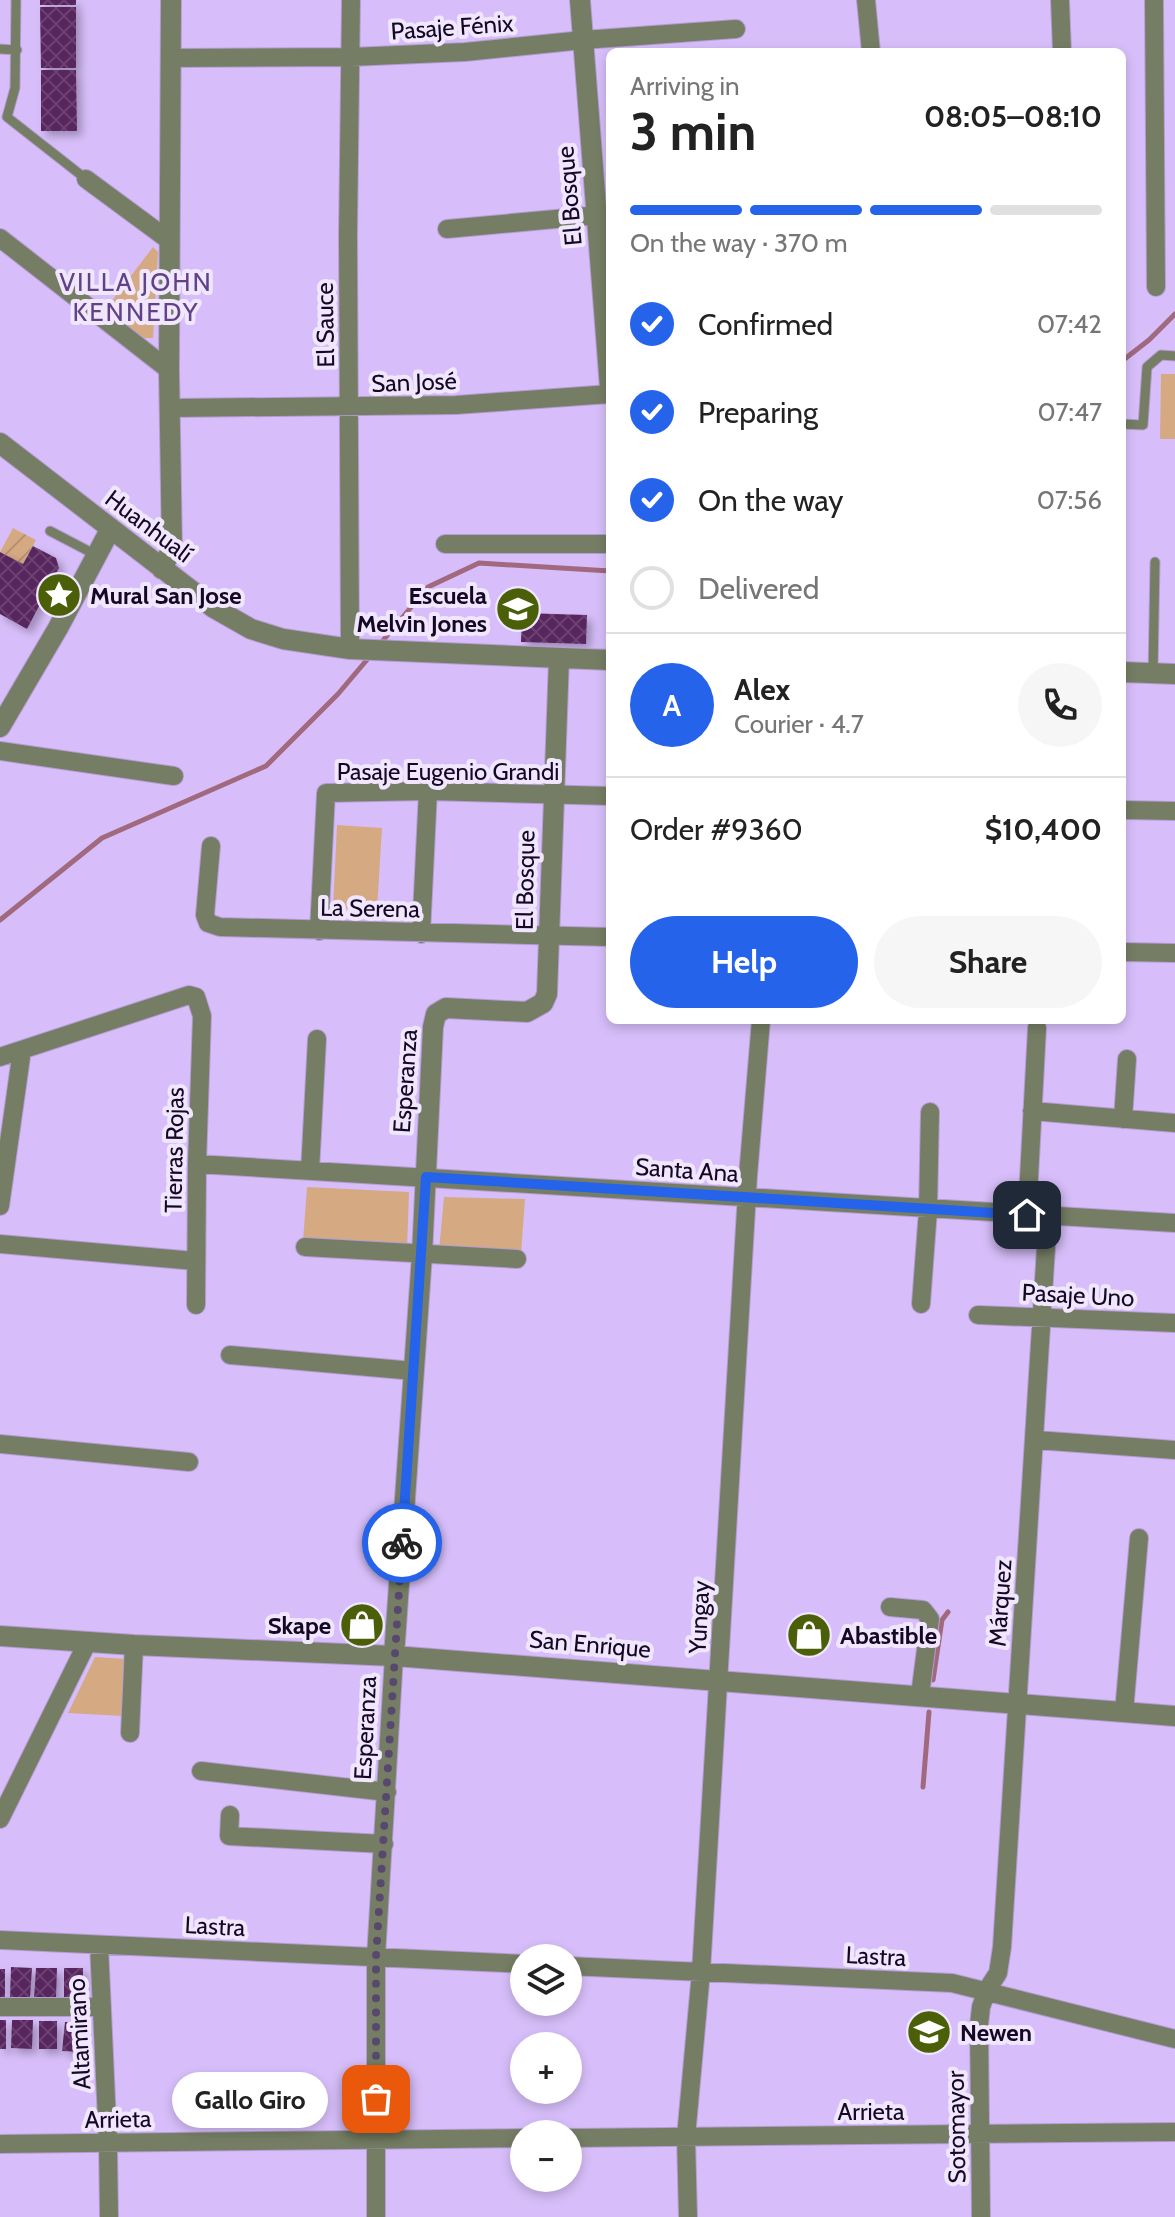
<!DOCTYPE html>
<meta charset="utf-8">
<style>
body{margin:0;font-family:Cabin,sans-serif;background:#f6f6f6;color:#222;height:100vh;display:flex;flex-direction:column;font-size:30px;white-space:nowrap}
*{box-sizing:border-box;margin:0}
p{font-size:26px;color:#767676}
.icon{flex:none;width:44px;height:44px;fill:none;stroke:currentColor;stroke-width:2;stroke-linecap:round;stroke-linejoin:round}
.map{position:relative;flex:1;overflow:hidden}
.details{position:absolute;left:606px;top:48px;width:520px;height:976px;display:flex;flex-direction:column;background:#fff;border-radius:12px;box-shadow:0 4px 12px #0003}
.details>*{flex:none}
.tools{position:absolute;left:510px;top:1944px;display:grid;gap:16px}
.tools a{display:grid;place-items:center;width:72px;height:72px;border-radius:50%;background:#fff;box-shadow:0 4px 12px #0003;font-size:40px}
.pin{position:absolute;display:grid;place-items:center;width:68px;height:68px;color:#fff;margin:-34px;border-radius:16px;box-shadow:0 4px 12px #0006}
.courier{position:absolute;display:grid;place-items:center;width:80px;height:80px;margin:-40px;border:6px solid #2563eb;border-radius:50%;background:#fff;color:#222;box-shadow:0 2px 10px #0007}
.bubble{position:absolute;height:56px;border-radius:28px;background:#fff;box-shadow:0 4px 12px #0003;font-size:26px;font-weight:800;line-height:56px;text-align:center}
.overview em{font-style:normal;font-weight:800}
.overview div{display:flex;flex-direction:column-reverse}
.overview{display:flex;align-items:center;justify-content:space-between;height:136px;padding:0 24px}
h1{font-size:52px;font-weight:800;line-height:60px}
.bar{display:grid;grid-template-columns:repeat(4,1fr);gap:12px 8px;align-content:center;height:96px;padding:0 24px}
.bar i{height:10px;border-radius:6px;background:#e0e0e0}
.bar .selected{background:#2563eb}
.bar p{grid-column:span 4}
.line{display:flex;align-items:center;gap:20px;padding:0 24px;border-top:2px solid #e0e0e0}
.line div{flex:1}
.round{display:grid;place-items:center;flex:none;width:84px;height:84px;border-radius:42px;background:#f6f6f6}
ol{padding:0 24px;list-style:none}
li{display:flex;align-items:center;gap:24px;height:88px}
li p{margin-inline-start:auto}
li .icon{padding:8px;border-radius:50%;background:#2563eb;color:#fff;stroke-width:4}
li:last-child{color:#767676}
li i{width:44px;height:44px;border:4px solid #e0e0e0;border-radius:50%}
.button{display:flex;gap:16px;margin-top:auto;padding:16px 24px}
.button a{flex:1;height:92px;border-radius:48px;background:#2563eb;color:#fff;font-size:32px;font-weight:800;line-height:92px;text-align:center}
.button a+a{background:#f6f6f6;color:#222}
.map>svg:first-child{display:block}
</style>
<div class="map">
<svg width="1175" height="2217" viewBox="0 0 1175 2217">
<defs>
<pattern id="garden-furrows" width="10" height="10" patternUnits="userSpaceOnUse" patternTransform="scale(2)"><rect width="10" height="10" fill="#d5aa83"/><path d="M-1 1l2-2M0 10L10 0M9 11l2-2" fill="none" stroke="#b69171"/></pattern>
<pattern id="building-cross-hatch" width="8" height="8" patternUnits="userSpaceOnUse" patternTransform="scale(2)"><rect width="8" height="8" fill="#58255e"/><path d="M0 0l8 8M0 8l8-8" fill="none" stroke="#6b4271"/></pattern>
<filter id="shadow"><feDropShadow dx="5" dy="5" stdDeviation="4" flood-color="#0004"/></filter>
</defs>
<rect width="100%" height="100%" fill="#d7befa"/>
<path fill="#d5aa83" d="M153 247 158 252 153 338H140L104 311Z
M1161 374H1175V439H1160Z
M337 825 382 828 377 910 333 908Z
M307 1187 409 1192 407 1249 303 1241Z
M444 1197 525 1199 521 1254 439 1250Z
M95 1657 127 1659 123 1716 68 1713Z"/>
<path fill="url(#garden-furrows)" d="M13 528 36 540 23 564 0 552Z"/>
<g fill="none" stroke-linecap="round" stroke-linejoin="round">
<path stroke="#a0697d" stroke-width="5" d="M1122 361 1149 340 1175 314
M380 644 428 587 479 563 610 571
M0 920 102 838 266 766 338 694 371 655
M933 1680 942 1620 948 1612
M923 1787 929 1712"/>
</g>
<path fill="url(#building-cross-hatch)" filter="url(#shadow)" d="M40 0H76V5H40Z
M40 7H76V68H41Z
M41 70H76L77 131H41Z
M33 546 56 558 59 568 27 629 0 614V552L23 564Z
M56 580 65 584 53 606 46 602Z
M522 613 587 615 586 644 521 642Z
M11 1967 32 1968 30 1998 10 1997Z
M36 1968H57L56 1999 34 1998Z
M64 1968H83V1999H64Z
M0 1969H5V1997H0Z
M0 2020H6V2049H0Z
M12 2020H33L32 2049 11 2048Z
M39 2021H57V2049H39Z
M65 2022 84 2023 81 2052 62 2051Z"/>
<g fill="none" stroke-linecap="round" stroke-linejoin="round">
<g stroke="#b49dd3" stroke-width="11">
<path id="service" d="M16 0 15 88 7 117 86 179
M0 49 17 50
M1122 424 1143 425 1147 367 1161 355 1175 356
M50 531 96 555
M1153 673 1155 562"/>
</g>
<g stroke="#b49dd3" stroke-width="20">
<path id="minor" d="M866 0 871 52
M1060 0 1062 52
M1154 0 1156 287
M171 58 351 57 465 52 583 40 736 29
M86 179 170 241
M447 229 610 214
M0 238 169 370
M171 408 456 405 610 394
M445 544H610
M350 649 348 234 351 0
M0 751 174 776
M1122 810 1175 811
M211 846 205 915 208 923 220 927 610 937
M319 931 326 793 428 791 610 796
M421 934 428 791
M1122 952 1175 953
M0 1057 189 995 196 997 202 1016 197 1164 196 1305
M1032 1111 1175 1123
M1123 1119 1127 1059
M197 1164 1175 1223
M310 1171 317 1039
M0 1206 22 1050
M1027 1215 1037 1028
M0 1244 195 1261
M305 1247 517 1259
M921 1304 928 1210 930 1112
M978 1315 1175 1323
M230 1355 414 1371
M1036 1440 1175 1450
M0 1444 189 1462
M890 1607 923 1610 930 1619 920 1695
M1124 1712 1139 1538
M130 1733 134 1645
M201 1771 387 1792
M230 1815 229 1836 384 1844
M0 1819 87 1643
M0 1940 524 1964
M99 1945 108 2143 109 2217
M568 1966 952 1983 1175 2039
M0 2007H102
M568 2138 1175 2132
M0 2144 524 2138
M376 2217V1957L394 1656
M688 2217 686 2137 701 1972 748 1176 761 1020
M981 2217 979 2025 981 2007 987 1990 998 1973 1002 1947 1048 1216"/>
</g>
<g stroke="#b49dd3" stroke-width="22">
<path id="tertiary" d="M580 0 610 388
M0 443 214 608 251 629 283 639 350 649 610 660
M162 569 172 548 169 370 171 0
M1122 672 1175 674
M0 727 58 628 110 530
M0 1636 134 1645 394 1656 1175 1716
M394 1656 422 1255 433 1027 436 1014 446 1008 527 1012 543 1003 547 994 559 658"/>
</g>
<use href="#service" stroke="#757e64" stroke-width="9"/>
<use href="#minor" stroke="#757e64" stroke-width="18"/>
<use href="#tertiary" stroke="#757e64" stroke-width="20"/>
</g>
<g fill="none" stroke-linecap="round" stroke-linejoin="round">
<path stroke="#59486e" stroke-width="8" stroke-dasharray="0 14.4" d="M376 2099V1957L402 1543"/>
<path stroke="#2563eb" stroke-width="10" d="M402 1543 426 1177 1027 1215"/>
</g>
<defs>
<g id="sight-disc" transform="scale(2.3)"><circle r="9.5" fill="#4a5f08" stroke="#f0e7ff"/><path d="M0-6L1.8-2.2L6-1.7L2.9 1.2L3.7 5.4L0 3.3L-3.7 5.4L-2.9 1.2L-6-1.7L-1.8-2.2Z" fill="#fff"/></g>
<g id="school-disc" transform="scale(2.3)"><circle r="9.5" fill="#4a5f08" stroke="#f0e7ff"/><path d="M0-5L7-2L0 1L-7-2ZM-4 1L0 2.5L4 1V4Q0 6-4 4Z" fill="#fff"/></g>
<g id="shop-disc" transform="scale(2.3)"><circle r="9.5" fill="#4a5f08" stroke="#f0e7ff"/><path d="M-5-2.5h2.3a2.7 3.5 0 0 1 5.4 0H5L5.5 6h-11ZM-1.5-2.5h3a1.5 2.3 0 0 0-3 0Z" fill="#fff"/></g>
</defs>
<g fill-rule="evenodd">
<use href="#sight-disc" x="59" y="595"/>
<use href="#school-disc" x="518" y="609"/>
<use href="#shop-disc" x="362" y="1625"/>
<use href="#shop-disc" x="809" y="1635"/>
<use href="#school-disc" x="929" y="2032"/>
</g>
<g text-anchor="middle" dominant-baseline="central" stroke-width="8" stroke-linejoin="round" paint-order="stroke">
<g font-size="24" fill="#150822" stroke="#f0e7ff">
<text transform="translate(452 27) rotate(-4)">Pasaje Fénix</text>
<text transform="translate(569 196) rotate(-95)">El Bosque</text>
<text transform="translate(325 325) rotate(-91)">El Sauce</text>
<text transform="translate(414 382) rotate(-2)">San José</text>
<text transform="translate(149 526) rotate(37)">Huanhualí</text>
<text x="448" y="771">Pasaje Eugenio Grandi</text>
<text transform="translate(525 880) rotate(-89)">El Bosque</text>
<text transform="translate(370 908) rotate(1)">La Serena</text>
<text transform="translate(405 1081) rotate(-86)">Esperanza</text>
<text transform="translate(174 1150) rotate(-89)">Tierras Rojas</text>
<text transform="translate(687 1170) rotate(4)">Santa Ana</text>
<text transform="translate(1078 1295) rotate(3)">Pasaje Uno</text>
<text transform="translate(1000 1603) rotate(-86)">Márquez</text>
<text transform="translate(699 1617) rotate(-87)">Yungay</text>
<text transform="translate(590 1644) rotate(5)">San Enrique</text>
<text transform="translate(365 1728) rotate(-87)">Esperanza</text>
<text transform="translate(215 1926) rotate(3)">Lastra</text>
<text transform="translate(876 1956) rotate(3)">Lastra</text>
<text transform="translate(79 2034) rotate(-93)">Altamirano</text>
<text x="871" y="2111">Arrieta</text>
<text transform="translate(118 2119) rotate(-1)">Arrieta</text>
<text transform="translate(956 2127) rotate(-91)">Sotomayor</text>
</g>
<g font-size="24" font-weight="bold" fill="#150822" stroke="#f0e7ff" text-anchor="start">
<text x="90" y="595">Mural San Jose</text>
<text x="487" y="595" text-anchor="end">Escuela<tspan x="487" dy="28">Melvin Jones</tspan></text>
<text x="331" y="1625" text-anchor="end">Skape</text>
<text x="840" y="1635">Abastible</text>
<text x="960" y="2032">Newen</text>
</g>
<g font-size="26" letter-spacing="2" fill="#614385" stroke="#f0e7ff">
<text x="136" y="282">VILLA JOHN<tspan x="136" dy="30">KENNEDY</tspan></text>
</g>
</g>
</svg>
<div class="tools">
<a><svg class="icon" aria-label="layers" viewBox="0 0 24 24"><path d="M12 4l9 5-9 5-9-5zM3 14l9 5 9-5"/></svg></a>
<a>+</a>
<a>−</a>
</div>
<div class="pin" style="left:376px;top:2099px;background:#ea580c"><svg class="icon" aria-label="bag" viewBox="0 0 24 24"><path d="M5 8h14l-1 12H6zM9 8a3 3 0 0 1 6 0"/></svg></div>
<div class="pin" style="left:1027px;top:1215px;background:#1f2937"><svg class="icon" aria-label="home" viewBox="0 0 24 24"><path d="M3 11l9-7 9 7M6 9v11h12V9"/></svg></div>
<div class="courier" style="left:402px;top:1543px"><svg class="icon" aria-label="bike" viewBox="0 0 24 24"><circle cx="6" cy="16" r="4"/><circle cx="18" cy="16" r="4"/><path d="M6 16l4-8h5l3 8M10 8l3 8H6M13 5h3"/></svg></div>
<div class="bubble" style="left:172px;top:2072px;width:156px">Gallo Giro</div>
<section class="details">
<div class="overview"><div><h1>3 min</h1><p>Arriving in</p></div><em>08:05–08:10</em></div>
<div class="bar"><i class="selected"></i><i class="selected"></i><i class="selected"></i><i></i><p>On the way · 370 m</p></div>
<ol>
<li><svg class="icon" aria-label="check" viewBox="0 0 24 24"><path d="M5 12l5 5 9-10"/></svg>Confirmed<p>07:42</p></li>
<li><svg class="icon" aria-label="check" viewBox="0 0 24 24"><path d="M5 12l5 5 9-10"/></svg>Preparing<p>07:47</p></li>
<li><svg class="icon" aria-label="check" viewBox="0 0 24 24"><path d="M5 12l5 5 9-10"/></svg>On the way<p>07:56</p></li>
<li><i></i>Delivered</li>
</ol>
<div class="line" style="height:144px"><b class="round" style="background:#2563eb;color:#fff">A</b><div><b>Alex</b><p>Courier · 4.7</p></div><a class="round"><svg class="icon" aria-label="phone" viewBox="0 0 24 24"><path d="M5 4h4l2 5-3 2q2 4 5 5l2-3 5 2v4C11 20 4 13 5 4z"/></svg></a></div>
<div class="line" style="height:104px"><div>Order #9360</div><b>$10,400</b></div>
<div class="button"><a>Help</a><a>Share</a></div>
</section>
</div>
